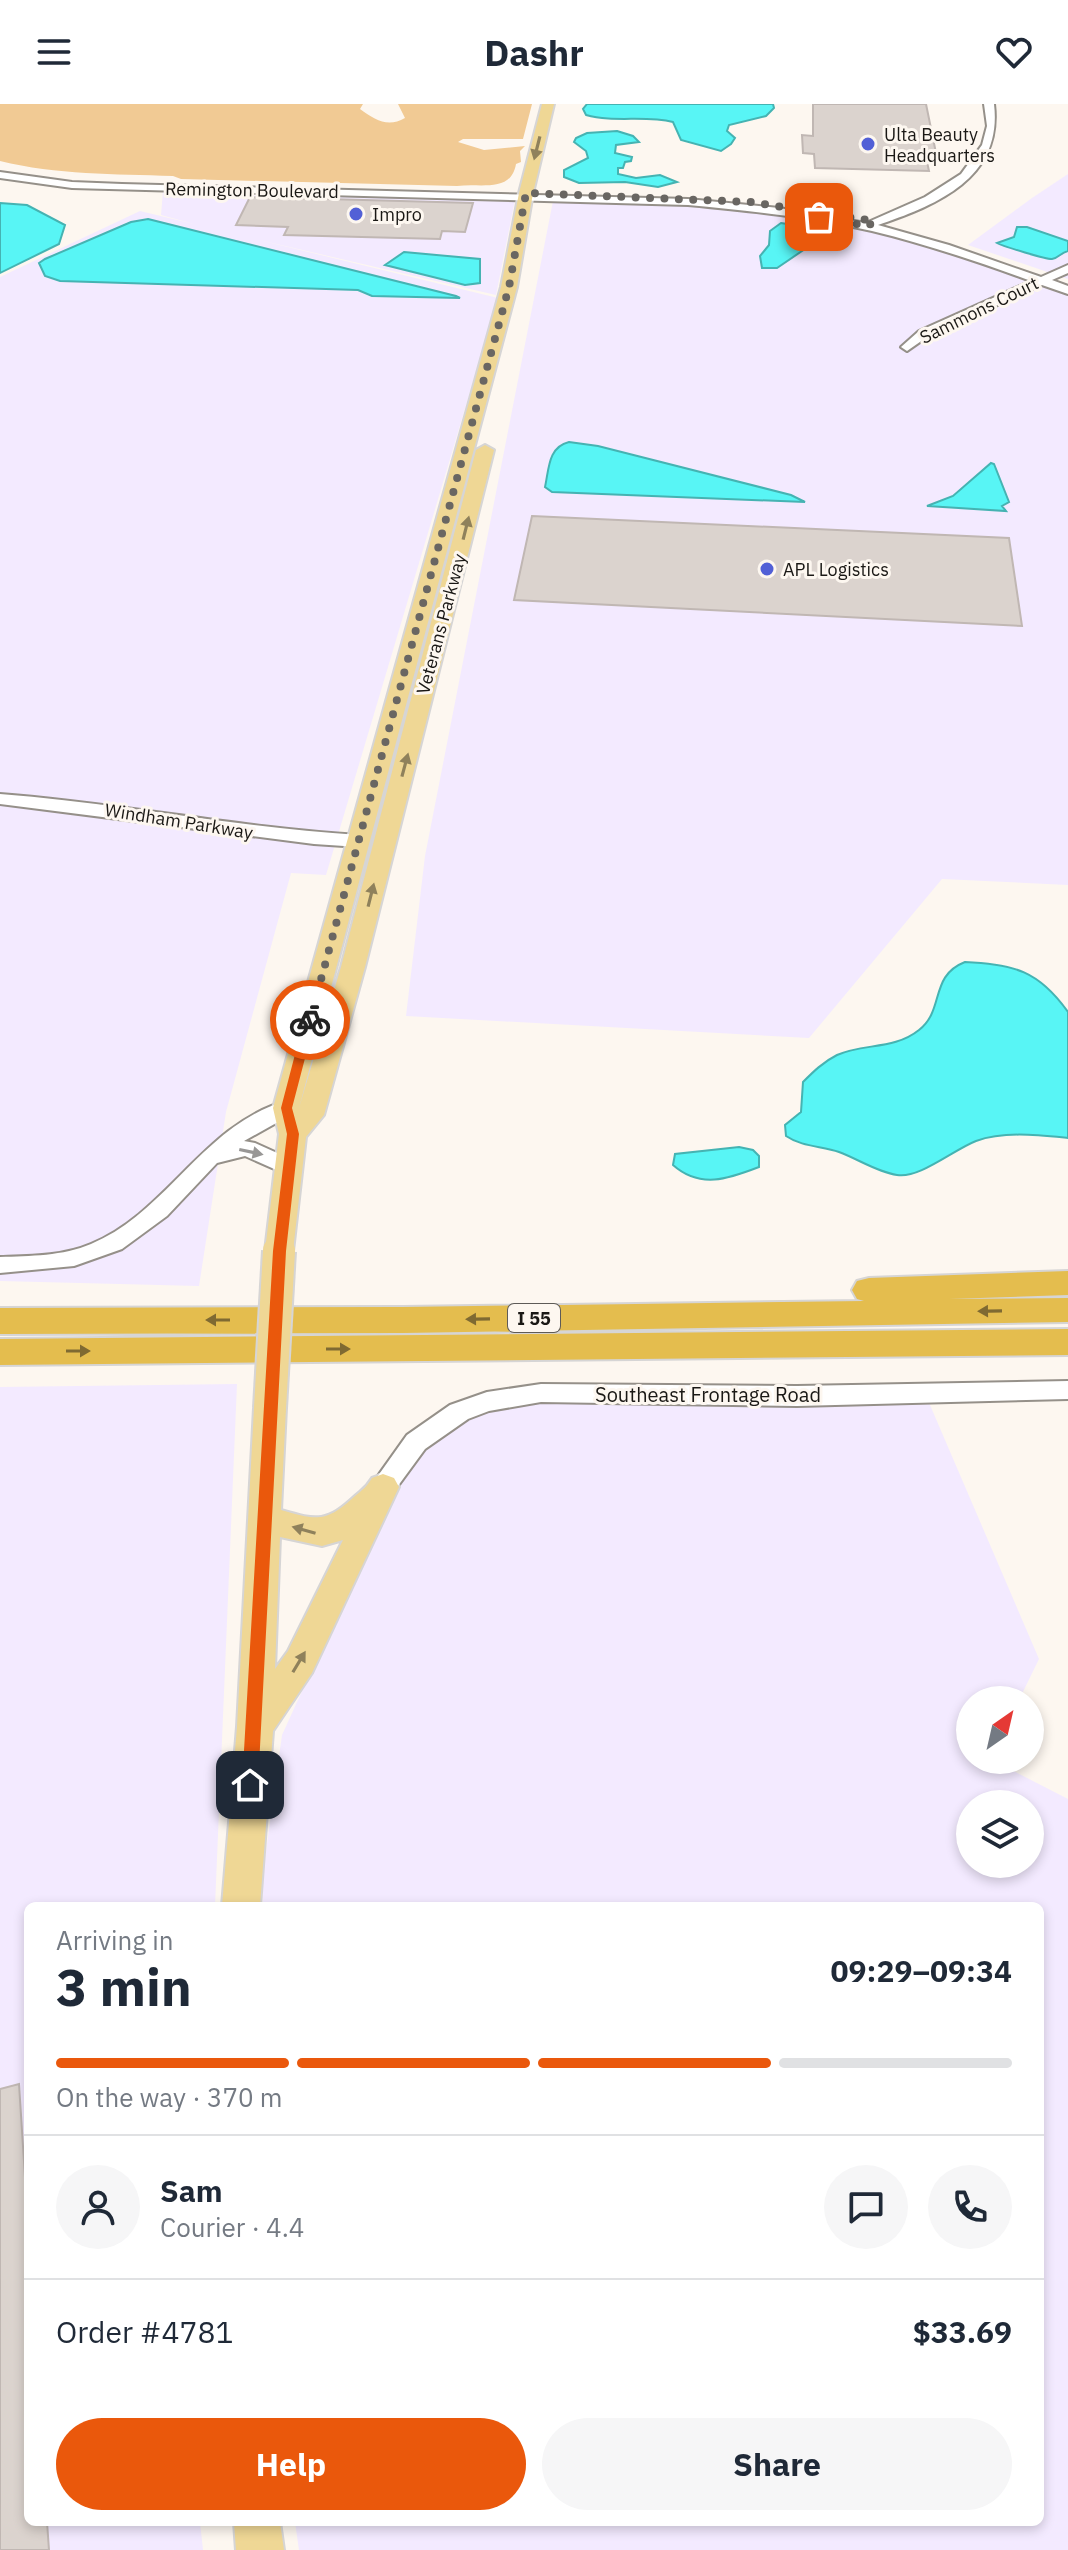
<!DOCTYPE html>
<meta charset="utf-8">
<style>
body{margin:0;font-family:"IBM Plex Sans",sans-serif;background:#f6f6f7;color:#1f2937;height:100vh;display:flex;flex-direction:column;font-size:30px;white-space:nowrap}
*{box-sizing:border-box;margin:0}
p{font-size:26px;color:#747a83}
.icon{flex:none;width:44px;height:44px;fill:none;stroke:currentColor;stroke-width:2;stroke-linecap:round;stroke-linejoin:round}
.map{position:relative;flex:1;overflow:hidden}
.panel{position:absolute;left:24px;top:1798px;width:1020px;height:624px;display:flex;flex-direction:column;background:#fff;border-radius:12px;box-shadow:0 4px 12px #0003}
.panel>*{flex:none}
.needle{width:52px;rotate:34deg}
.controls{position:absolute;left:956px;top:1582px;display:grid;gap:16px}
.controls a{display:grid;place-items:center;width:88px;height:88px;border-radius:50%;background:#fff;box-shadow:0 4px 12px #0003;font-size:40px}
.pin{position:absolute;display:grid;place-items:center;width:68px;height:68px;color:#fff;margin:-34px;border-radius:16px;box-shadow:0 4px 12px #0006}
.courier{position:absolute;display:grid;place-items:center;width:80px;height:80px;margin:-40px;border:6px solid #ea580c;border-radius:50%;background:#fff;color:#222;box-shadow:0 2px 10px #0007}
.summary em{font-style:normal;font-weight:700}
.summary div{display:flex;flex-direction:column-reverse}
.summary{display:flex;align-items:center;justify-content:space-between;height:136px;padding:0 32px}
h1{font-size:52px;font-weight:700;line-height:60px}
.bar{display:grid;grid-template-columns:repeat(4,1fr);gap:12px 8px;align-content:center;height:96px;padding:0 32px}
.bar i{height:10px;border-radius:6px;background:#e0e1e3}
.bar .active{background:#ea580c}
.bar p{grid-column:span 4}
.line{display:flex;align-items:center;gap:20px;padding:0 32px;border-top:2px solid #e0e1e3}
.line div{flex:1}
.round{display:grid;place-items:center;flex:none;width:84px;height:84px;border-radius:42px;background:#f6f6f7}
.cta{display:flex;gap:16px;margin-top:auto;padding:16px 32px}
.cta a{flex:1;height:92px;border-radius:48px;background:#ea580c;color:#fff;font-size:32px;font-weight:700;line-height:92px;text-align:center}
.cta a+a{background:#f6f6f7;color:#1f2937}
header{display:flex;justify-content:space-between;align-items:center;height:104px;padding:0 32px;background:#fff;font-size:36px;font-weight:700}
.map>svg:first-child{display:block}
</style>
<header><svg class="icon" aria-label="menu" viewBox="0 0 24 24"><path d="M4 6h16M4 12h16M4 18h16"/></svg>Dashr<svg class="icon" aria-label="heart" viewBox="0 0 24 24"><path d="M12 20l-8-8c-3-5 5-10 8-4 3-6 11-1 8 4z"/></svg></header>
<div class="map">
<svg width="1068" height="2446" viewBox="0 0 1068 2446">
<rect width="100%" height="100%" fill="#fdf7f0"/>
<path fill="#f3eaff" fill-rule="evenodd" d="M1068 70V175L968 141 1032 94Z
M163 87 515 96 496 191 255 135 498 194 326 771 291 769 226 1008 199 1182 0 1177V173L140 107 194 120 161 111Z
M553 97 688 100 759 107 859 123 921 140 1068 189V781L942 775 809 934 406 912 425 752Z
M237 1280 215 1802H28V2418H200L203 2446H0V1283Z
M558 1294H927L1039 1555 1019 1596H970V1656H992L1068 1695V2446H299L295 2418H1040V1802H263L262 1776 282 1631 394 1385 416 1349 452 1322 495 1302ZM970 1700H1030V1760H970Z"/>
<path fill="#f1ca94" d="M0 0H363L360 5C375 16 388 24 405 14L398 0H532L523 35H463L458 38 484 46 525 42 520 47 521 58 516 60C511 89 482 79 457 82L181 75 173 72C114 70 57 71 0 57Z"/>
<path fill="#58f5f5" stroke="#45b3b2" stroke-width="2" d="M587 0H773L774 4 766 12 729 21 727 27 735 34 731 40 721 47 681 36 673 18C645 11 614 19 586 11L583 5Z
M617 27 633 32 639 38 616 41 615 49 632 53 631 57 625 58 623 64H618V70L636 74 660 71 677 78 658 83 625 78 579 79 564 73V66L588 54 586 47 574 38 576 34 587 29Z
M0 99 27 101 65 121 59 140 0 169Z
M148 115 456 192 460 194 372 192 358 186 60 177 45 172 39 159 45 155 131 118Z
M781 119 817 125 827 130 777 164H762L760 152 769 141 770 127Z
M1017 123H1027L1068 137V147C1060 149 1059 154 1052 155 1048 156 1002 142 997 139L1014 133Z
M404 148 480 155V179L465 181 385 161Z
M569 338 598 342 791 391 805 398 552 388 545 383C549 365 548 343 569 338Z
M991 359 994 360 1009 398 1002 402 1006 407 927 402 953 392Z
M965 858C1014 860 1039 867 1068 908V1034C1038 1031 1004 1027 976 1037 953 1046 919 1075 897 1071 877 1068 858 1055 839 1048 822 1042 802 1043 786 1032L785 1021 801 1008 803 978C813 968 823 958 837 951 864 939 894 946 919 926 945 906 929 872 965 858Z
M739 1043 753 1046 759 1052V1063C728 1075 700 1085 673 1061L675 1050Z"/>
<path fill="#dbd3ce" stroke="#c0b7b3" stroke-width="2" d="M813 0H926L936 49H925L929 67 815 64 814 50 803 49 802 31 813 32Z
M250 93 473 99 465 128 442 127 440 135 284 131 288 123 236 121Z
M532 412 1009 434 1022 522 514 496Z
M19 1980 28 2120V2418H47L49 2446H0V1985Z"/>
<g fill="none" stroke-linecap="round" stroke-linejoin="round">
<g stroke="#959089" stroke-width="4">
<path id="minor" d="M984 0H994C1003 74 937 101 878 121L949 141 1041 173 1068 161V169L1052 176 1068 182V190L1042 181 927 233 907 247 901 243 919 227 1031 177C979 158 926 140 872 127 811 113 750 107 688 101L72 84 0 74V68L72 78 122 80 688 95 779 104 866 119 925 93 961 70 982 41 987 22Z
M0 690C120 699 239 724 359 731L368 737 359 743 314 740 0 700Z
M286 997 294 999 297 1004 294 1009 244 1037 255 1039 297 1058 300 1063 297 1068H281L245 1052 217 1059 167 1112 122 1145 74 1162 0 1169V1153C30 1152 63 1152 91 1140 167 1109 204 1020 286 997Z
M1068 1277V1295L797 1302 541 1298 489 1307 468 1315 425 1345 392 1390 383 1393 374 1390 370 1383 407 1331 450 1301 487 1288 541 1280 797 1282Z"/>
</g>
<g stroke="#d6d5d5" stroke-width="4">
<path id="major" d="M542 0H554L533 89 517 183 299 1004 341 863 476 346 485 341 494 346 365 863 324 1011 306 1033 293 1147 289 1154 279 1157 269 1154 265 1147 279 1030 273 1004 501 183 519 89Z
M270 1292 281 1296 286 1304 281 1406C318 1417 327 1418 355 1392 363 1385 366 1384 372 1374L383 1370 394 1374 399 1383 312 1569 273 1627 260 1802H222L237 1623 254 1304 259 1296ZM280 1433 322 1442 343 1436 288 1547 275 1565Z
M234 2418H280L284 2446H236Z"/>
</g>
<g stroke="#d6d5d5" stroke-width="4">
<path id="highway" d="M1068 1167V1191L949 1195 1068 1194V1218L403 1229 0 1230V1204L403 1203 864 1197 857 1195 852 1186 857 1177 869 1174Z
M1068 1225V1251L0 1261V1235Z"/>
</g>
<use href="#minor" fill="#fff" fill-rule="evenodd"/>
<use href="#major" fill="#efd795" fill-rule="evenodd"/>
<use href="#highway" fill="#e4bd4e" fill-rule="evenodd"/>
<g stroke="#d6d5d5" stroke-width="36" stroke-linecap="butt">
<path id="major-bridge" d="M270 1304 279 1147"/>
</g>
<use href="#major-bridge" stroke="#efd795" stroke-width="32"/>
</g>
<defs><path id="oneway-solid" d="M-6-.8H1V-3.2L6.5 0L1 3.2V.8H-6Z" transform="scale(2)"/></defs>
<g fill="#8f815b">
<use href="#oneway-solid" transform="translate(537 44) rotate(104)"/>
<use href="#oneway-solid" transform="translate(466 424) rotate(-76)"/>
<use href="#oneway-solid" transform="translate(405 661) rotate(-75)"/>
<use href="#oneway-solid" transform="translate(371 791) rotate(-76)"/>
<use href="#oneway-solid" transform="translate(304 1426) rotate(-164)"/>
<use href="#oneway-solid" transform="translate(299 1558) rotate(-59)"/>
</g>
<use fill="#989796" href="#oneway-solid" transform="translate(251 1048) rotate(12)"/>
<g fill="#7f6a32">
<use href="#oneway-solid" transform="translate(990 1207) rotate(179)"/>
<use href="#oneway-solid" transform="translate(478 1215) rotate(179)"/>
<use href="#oneway-solid" transform="translate(218 1216) rotate(180)"/>
<use href="#oneway-solid" transform="translate(338 1245)"/>
<use href="#oneway-solid" transform="translate(78 1247)"/>
</g>
<path fill="#ea580c" d="M310 913 315 916 292 1004 299 1030 286 1147 258 1681 250 1688 242 1681 273 1147 287 1030 281 1004 304 916Z"/>
<g fill="none" stroke-linecap="round" stroke-linejoin="round">
<path stroke="#696662" stroke-width="8" stroke-dasharray="0 14.4" d="M310 916 509 183 526 89 750 98 874 117 868 122 819 113"/>
</g>
<g fill="#5260d6" stroke="#fdf7f0" stroke-width="3">
<circle cx="868" cy="40" r="8"/>
<circle cx="356" cy="110" r="8"/>
<circle cx="767" cy="465" r="8"/>
</g>
<g text-anchor="middle" dominant-baseline="central" stroke-width="6" stroke-linejoin="round" paint-order="stroke">
<g font-size="18" fill="#1a1815" stroke="#fdf7f0" text-anchor="start">
<text x="884" y="30">Ulta Beauty<tspan x="884" dy="21">Headquarters</tspan></text>
<text x="372" y="110">Impro</text>
<text x="783" y="465">APL Logistics</text>
</g>
<g font-size="18" fill="#1a1815" stroke="#fdf7f0">
<text transform="translate(252 86) rotate(1)">Remington Boulevard</text>
<text transform="translate(979 206) rotate(-26)">Sammons Court</text>
<text transform="translate(441 520) rotate(-75)">Veterans Parkway</text>
<text transform="translate(179 717) rotate(9)">Windham Parkway</text>
</g>
<rect fill="#fdf7f0" stroke="#5e5b57" stroke-width="2" x="508" y="1200" width="52" height="28" rx="6"/>
<g font-size="18" font-weight="bold" fill="#1a1815">
<text x="534" y="1214">I 55</text>
</g>
<g font-size="20" fill="#1a1815" stroke="#fdf7f0">
<text x="708" y="1290">Southeast Frontage Road</text>
</g>
</g>
</svg>
<div class="controls">
<a><svg class="needle" viewBox="-14 -14 28 28"><path d="M0-13l5 13h-10z" fill="#e53935"/><path d="M0 13l5-13h-10z" fill="#747a83"/></svg></a>
<a><svg class="icon" aria-label="layers" viewBox="0 0 24 24"><path d="M12 4l9 5-9 5-9-5zM3 14l9 5 9-5"/></svg></a>
</div>
<div class="pin" style="left:819px;top:113px;background:#ea580c"><svg class="icon" aria-label="bag" viewBox="0 0 24 24"><path d="M5 8h14l-1 12H6zM9 8a3 3 0 0 1 6 0"/></svg></div>
<div class="pin" style="left:250px;top:1681px;background:#1f2937"><svg class="icon" aria-label="home" viewBox="0 0 24 24"><path d="M3 11l9-7 9 7M6 9v11h12V9"/></svg></div>
<div class="courier" style="left:310px;top:916px"><svg class="icon" aria-label="bike" viewBox="0 0 24 24"><circle cx="6" cy="16" r="4"/><circle cx="18" cy="16" r="4"/><path d="M6 16l4-8h5l3 8M10 8l3 8H6M13 5h3"/></svg></div>
<section class="panel">
<div class="summary"><div><h1>3 min</h1><p>Arriving in</p></div><em>09:29–09:34</em></div>
<div class="bar"><i class="active"></i><i class="active"></i><i class="active"></i><i></i><p>On the way · 370 m</p></div>
<div class="line" style="height:144px"><a class="round"><svg class="icon" aria-label="person" viewBox="0 0 24 24"><circle cx="12" cy="8" r="4"/><path d="M4 21q1-7 8-7t8 7"/></svg></a><div><b>Sam</b><p>Courier · 4.4</p></div><a class="round"><svg class="icon" aria-label="chat" viewBox="0 0 24 24"><path d="M4 5h16v11H9l-5 4z"/></svg></a><a class="round"><svg class="icon" aria-label="phone" viewBox="0 0 24 24"><path d="M5 4h4l2 5-3 2q2 4 5 5l2-3 5 2v4C11 20 4 13 5 4z"/></svg></a></div>
<div class="line" style="height:104px"><div>Order #4781</div><b>$33.69</b></div>
<div class="cta"><a>Help</a><a>Share</a></div>
</section>
</div>
